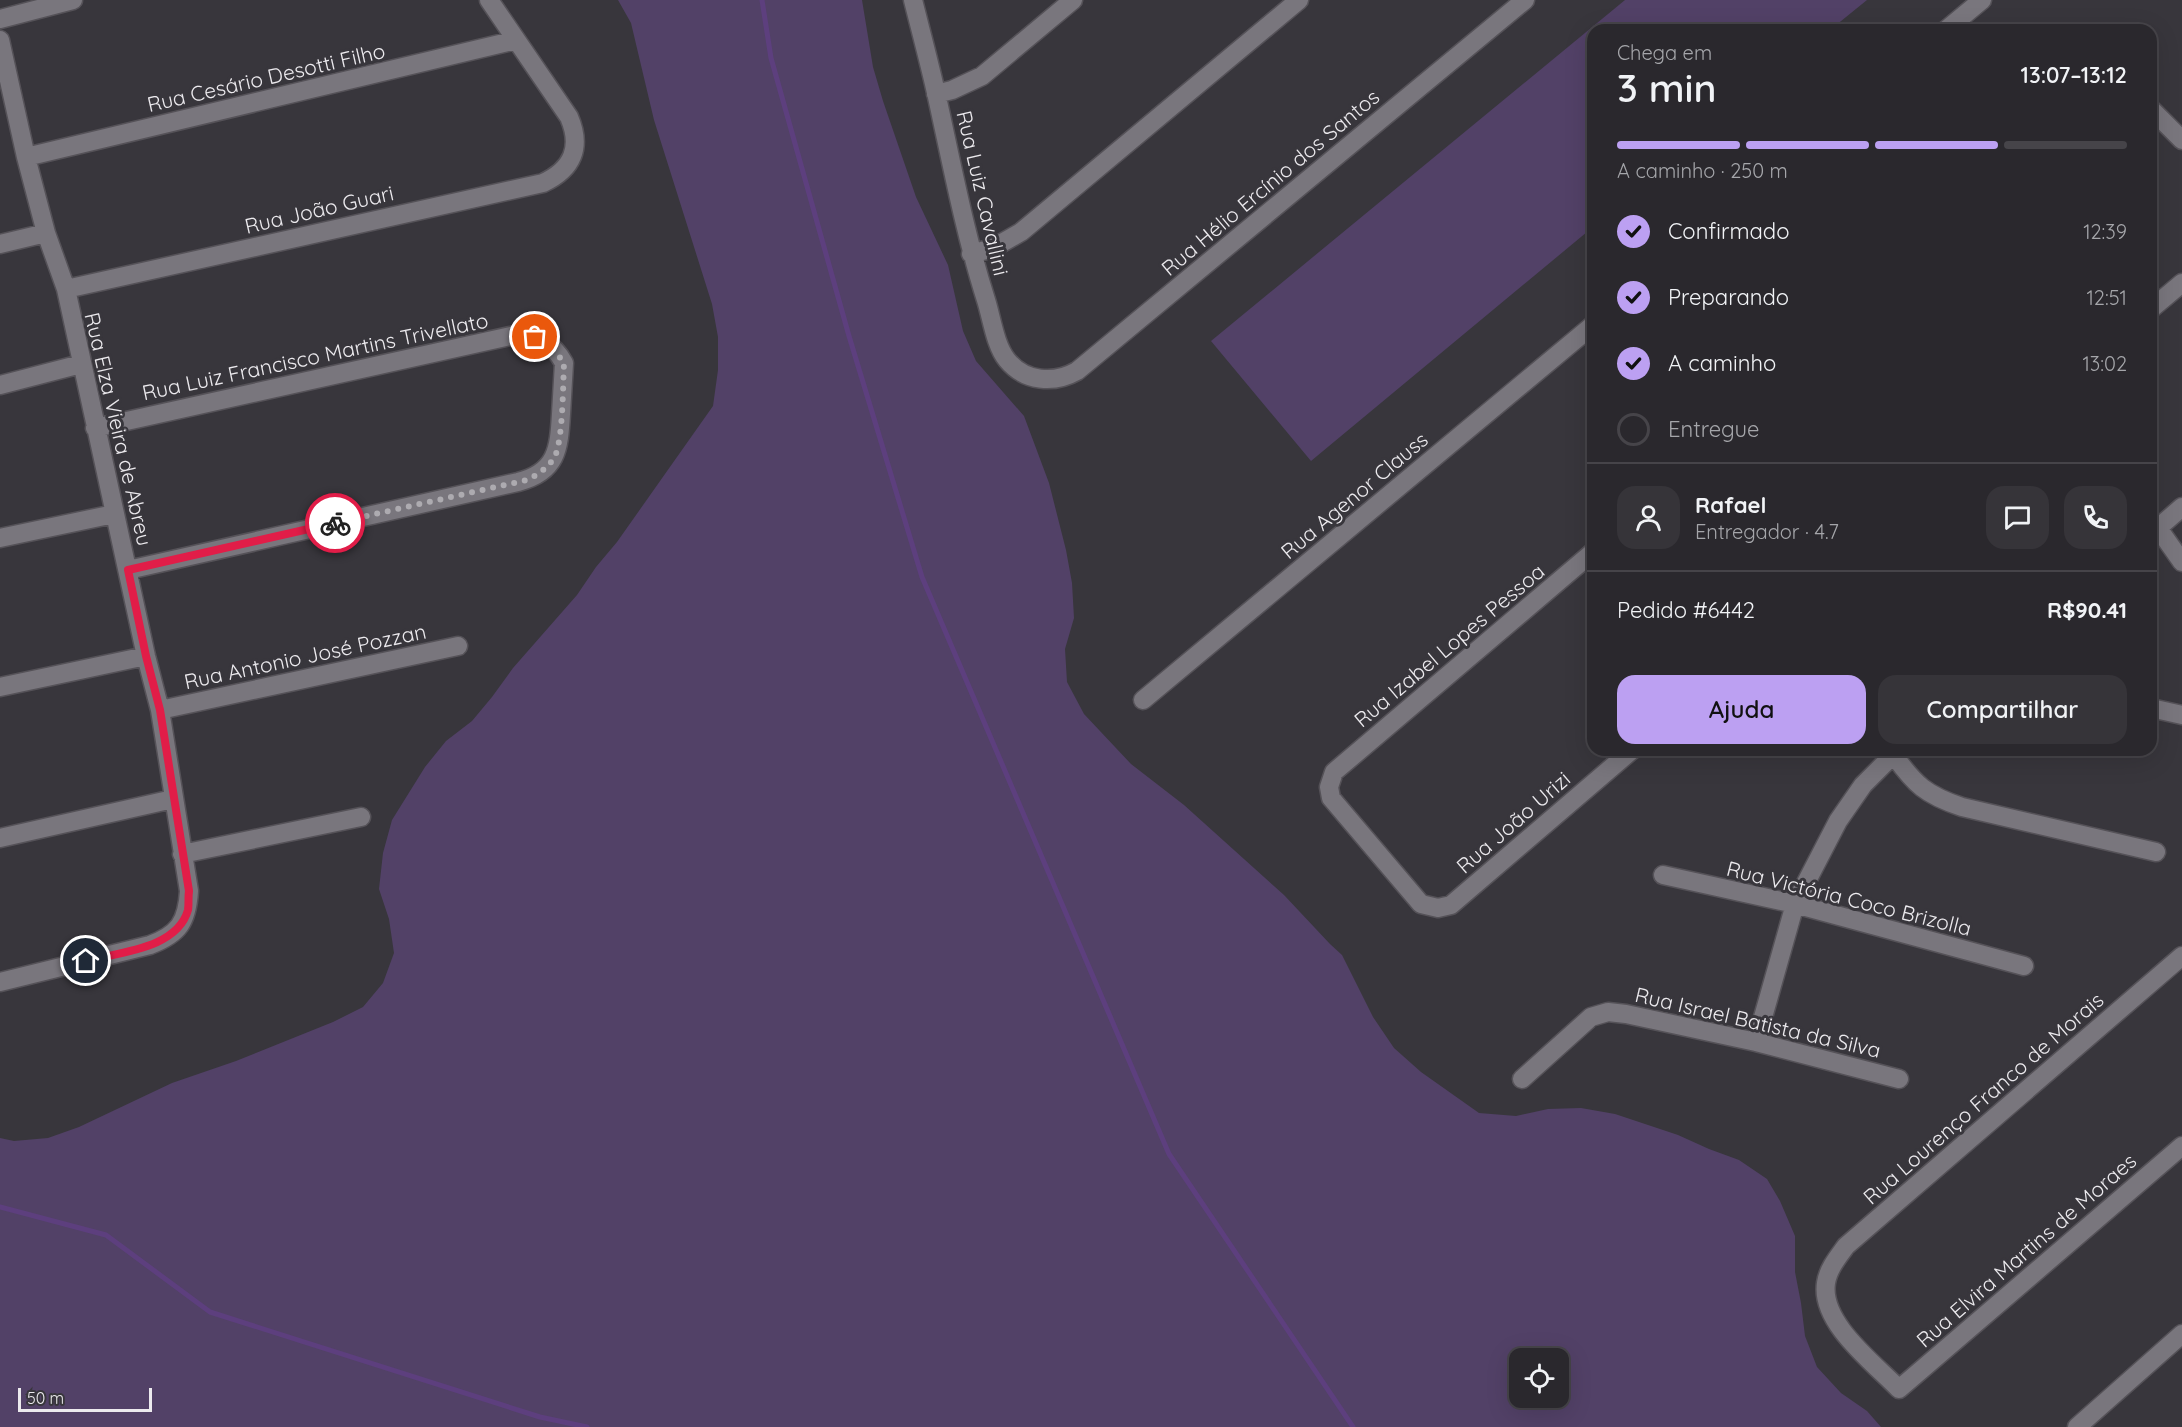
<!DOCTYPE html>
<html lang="pt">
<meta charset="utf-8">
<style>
body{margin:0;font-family:Quicksand,sans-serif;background:#363439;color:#f1f3f6;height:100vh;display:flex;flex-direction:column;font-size:22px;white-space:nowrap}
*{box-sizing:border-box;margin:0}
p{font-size:20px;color:#a5a6aa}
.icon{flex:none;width:33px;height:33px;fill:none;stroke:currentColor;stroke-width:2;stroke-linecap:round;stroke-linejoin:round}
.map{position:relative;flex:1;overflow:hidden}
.sheet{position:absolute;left:1587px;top:24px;width:570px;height:732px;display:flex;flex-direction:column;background:#2a282d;border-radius:18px;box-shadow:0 6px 24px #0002,0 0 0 2px #464449}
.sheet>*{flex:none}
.controls{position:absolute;left:1509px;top:1348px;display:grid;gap:12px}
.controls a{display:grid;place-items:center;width:60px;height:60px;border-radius:12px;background:#2a282d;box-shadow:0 6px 24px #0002,0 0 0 2px #464449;font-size:30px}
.scale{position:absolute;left:18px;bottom:15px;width:134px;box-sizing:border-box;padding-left:6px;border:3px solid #eceaee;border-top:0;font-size:16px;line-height:21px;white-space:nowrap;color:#eceaee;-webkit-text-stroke:4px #38363c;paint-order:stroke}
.pin{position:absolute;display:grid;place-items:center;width:51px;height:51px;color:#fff;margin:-26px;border:3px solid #fff;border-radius:50%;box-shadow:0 2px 6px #0007}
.courier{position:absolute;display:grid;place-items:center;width:60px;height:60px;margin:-30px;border:4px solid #e11d48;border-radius:50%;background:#fff;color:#222;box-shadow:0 2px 8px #0007}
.overview em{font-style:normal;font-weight:600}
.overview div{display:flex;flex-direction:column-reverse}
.overview{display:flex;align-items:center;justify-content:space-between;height:102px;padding:0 30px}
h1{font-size:39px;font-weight:600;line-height:45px}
.bar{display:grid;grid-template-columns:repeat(4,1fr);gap:9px 6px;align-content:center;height:72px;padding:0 30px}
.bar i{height:8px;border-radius:4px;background:#464449}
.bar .current{background:#bca0f2}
.bar p{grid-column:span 4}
.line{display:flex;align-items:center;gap:15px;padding:0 30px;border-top:2px solid #464449}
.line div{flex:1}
.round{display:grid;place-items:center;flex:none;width:63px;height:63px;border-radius:18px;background:#363439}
ol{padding:0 30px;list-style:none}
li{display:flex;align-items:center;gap:18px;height:66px}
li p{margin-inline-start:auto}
li .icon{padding:6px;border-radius:50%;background:#bca0f2;color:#111;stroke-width:4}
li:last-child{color:#a5a6aa}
li i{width:33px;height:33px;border:3px solid #464449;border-radius:50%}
.action{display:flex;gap:12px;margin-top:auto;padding:12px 30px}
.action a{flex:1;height:69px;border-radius:18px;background:#bca0f2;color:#111;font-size:24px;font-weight:600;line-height:69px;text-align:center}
.action a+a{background:#363439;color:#f1f3f6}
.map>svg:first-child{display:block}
</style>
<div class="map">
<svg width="2182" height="1427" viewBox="0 0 2182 1427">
<rect width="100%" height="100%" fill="#38363c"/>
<path fill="#524167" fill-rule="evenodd" d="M618 0H862L873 67 883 101 916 197 948 265 963 331 976 361 1024 416 1049 483 1066 550 1072 583 1074 618 1065 649 1067 682 1084 714 1131 764 1184 805 1284 895 1330 944 1342 955 1373 1017 1394 1048 1421 1072 1479 1113 1516 1116 1548 1109 1581 1108 1615 1114 1678 1135 1709 1149 1739 1160 1767 1179 1780 1201 1795 1236V1272L1801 1303 1805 1336 1817 1367 1841 1393 1867 1411 1881 1427H0V1138L14 1141 48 1138 79 1127 172 1083 236 1061 333 1022 363 1007 383 983 394 953 389 919 379 889 383 853 392 820 425 767 446 741 472 721 492 697 513 668 577 595 596 567 617 542 713 406 718 370V337L712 304 654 120 631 23ZM1520 1359H1558V1398H1520Z
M1625 0H1867L1830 30H1593V227L1311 461 1211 341Z"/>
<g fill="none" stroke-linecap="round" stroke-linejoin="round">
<path stroke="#5d3f7e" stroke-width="5" d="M762 0 771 58 849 336 922 577 1169 1154 1353 1427
M0 1207 106 1235 210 1312 540 1417 587 1427"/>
<g stroke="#555258" stroke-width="21">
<path id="street" d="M913 0C921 32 930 65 937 97 952 165 965 234 986 300 992 319 995 345 1007 360 1025 382 1054 384 1077 371L1525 0
M0 19 73 0
M1946 30 1982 0
M0 40 26 157 46 233 66 289 146 656 160 710 189 891C187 922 179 934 150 945L0 982
M936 94 952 90 982 76 1073 0
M2151 109 2182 140
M26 157 516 40
M0 244 46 233
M971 254 993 248 1021 232 1299 0
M66 289 543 183C573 169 582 147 569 117L489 0
M2151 309 2182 283
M0 385 81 364
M95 428 515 335C538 335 553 343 564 363 563 380 562 397 561 414 559 449 557 472 518 482L128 570
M2158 528 2182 562
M2151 534 2182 507
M0 538 114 514
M1593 552 1334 772 1329 787 1331 798 1421 904 1438 908 1451 905 1632 750
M0 687 146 656
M1143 700 1593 325
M2151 708 2182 715
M160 710 458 646
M1893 754C1915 785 1926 795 1962 807L2156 852
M0 838 173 799
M182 854 361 817
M1663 875 1795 904 2024 966
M2182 956 1846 1246C1838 1257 1828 1269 1826 1283 1820 1323 1874 1363 1899 1389L2182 1146
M1756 1042 1795 904 1838 821 1863 785 1898 750
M1522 1079 1591 1017 1608 1012 1626 1014 1756 1042 1899 1079
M2077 1427 2182 1334"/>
</g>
<use href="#street" stroke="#79767d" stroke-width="18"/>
</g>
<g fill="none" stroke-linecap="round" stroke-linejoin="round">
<path stroke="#adabb0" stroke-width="6" stroke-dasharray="0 10.8" d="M335 523 527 480C539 474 549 467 555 456 563 439 563 384 564 363L552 347 535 337"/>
<path stroke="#e11d48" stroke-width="8" d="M86 961C119 952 177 949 188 910 189 904 188 897 189 891L160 710 146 656 128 570 335 523"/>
</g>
<g text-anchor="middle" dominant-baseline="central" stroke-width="6" stroke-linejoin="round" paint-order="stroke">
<g font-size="21" fill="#eceaee" stroke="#38363c">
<text transform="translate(266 77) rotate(-13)">Rua Cesário Desotti Filho</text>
<text transform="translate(1270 182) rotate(-40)">Rua Hélio Ercínio dos Santos</text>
<text transform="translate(983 193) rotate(77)">Rua Luiz Cavallini</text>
<text transform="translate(319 209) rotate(-13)">Rua João Guari</text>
<text transform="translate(315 356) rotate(-12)">Rua Luiz Francisco Martins Trivellato</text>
<text transform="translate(119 429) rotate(77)">Rua Elza Vieira de Abreu</text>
<text transform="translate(1354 495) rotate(-40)">Rua Agenor Clauss</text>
<text transform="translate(1449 645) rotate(-40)">Rua Izabel Lopes Pessoa</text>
<text transform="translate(305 656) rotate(-12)">Rua Antonio José Pozzan</text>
<text transform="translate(1513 822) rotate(-41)">Rua João Urizi</text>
<text transform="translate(1849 898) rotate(14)">Rua Victória Coco Brizolla</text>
<text transform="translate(1758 1022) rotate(13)">Rua Israel Batista da Silva</text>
<text transform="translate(1983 1098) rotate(-41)">Rua Lourenço Franco de Morais</text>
<text transform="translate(2026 1250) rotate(-41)">Rua Elvira Martins de Moraes</text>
</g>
</g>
</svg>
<div class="controls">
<a><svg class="icon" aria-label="locate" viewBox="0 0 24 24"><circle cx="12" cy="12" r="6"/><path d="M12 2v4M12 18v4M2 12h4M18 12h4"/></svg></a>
</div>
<div class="scale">50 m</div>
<div class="pin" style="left:535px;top:337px;background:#ea580c"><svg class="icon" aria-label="bag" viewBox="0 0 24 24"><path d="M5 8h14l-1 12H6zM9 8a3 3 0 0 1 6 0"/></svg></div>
<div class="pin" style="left:86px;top:961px;background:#1f2937"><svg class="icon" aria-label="home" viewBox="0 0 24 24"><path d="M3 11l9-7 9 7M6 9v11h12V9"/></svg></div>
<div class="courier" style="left:335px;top:523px"><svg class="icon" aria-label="bike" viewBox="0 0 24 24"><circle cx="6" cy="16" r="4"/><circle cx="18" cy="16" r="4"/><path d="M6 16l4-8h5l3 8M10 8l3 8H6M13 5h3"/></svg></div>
<section class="sheet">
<div class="overview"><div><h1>3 min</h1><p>Chega em</p></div><em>13:07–13:12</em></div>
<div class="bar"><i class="current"></i><i class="current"></i><i class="current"></i><i></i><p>A caminho · 250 m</p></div>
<ol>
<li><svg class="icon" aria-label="check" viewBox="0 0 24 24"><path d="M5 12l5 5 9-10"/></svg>Confirmado<p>12:39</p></li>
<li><svg class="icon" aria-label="check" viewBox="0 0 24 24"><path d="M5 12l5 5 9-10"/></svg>Preparando<p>12:51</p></li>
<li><svg class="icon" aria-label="check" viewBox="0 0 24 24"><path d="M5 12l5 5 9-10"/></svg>A caminho<p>13:02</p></li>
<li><i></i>Entregue</li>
</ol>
<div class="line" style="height:108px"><a class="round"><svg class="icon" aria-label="person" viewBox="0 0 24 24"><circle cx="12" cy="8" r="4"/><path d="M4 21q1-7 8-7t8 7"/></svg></a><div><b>Rafael</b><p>Entregador · 4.7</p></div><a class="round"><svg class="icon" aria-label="chat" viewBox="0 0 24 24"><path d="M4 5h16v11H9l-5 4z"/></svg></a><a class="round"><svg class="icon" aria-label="phone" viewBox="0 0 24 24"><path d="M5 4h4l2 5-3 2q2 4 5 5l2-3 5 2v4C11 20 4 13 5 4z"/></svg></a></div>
<div class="line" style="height:78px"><div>Pedido #6442</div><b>R$90.41</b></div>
<div class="action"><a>Ajuda</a><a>Compartilhar</a></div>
</section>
</div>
